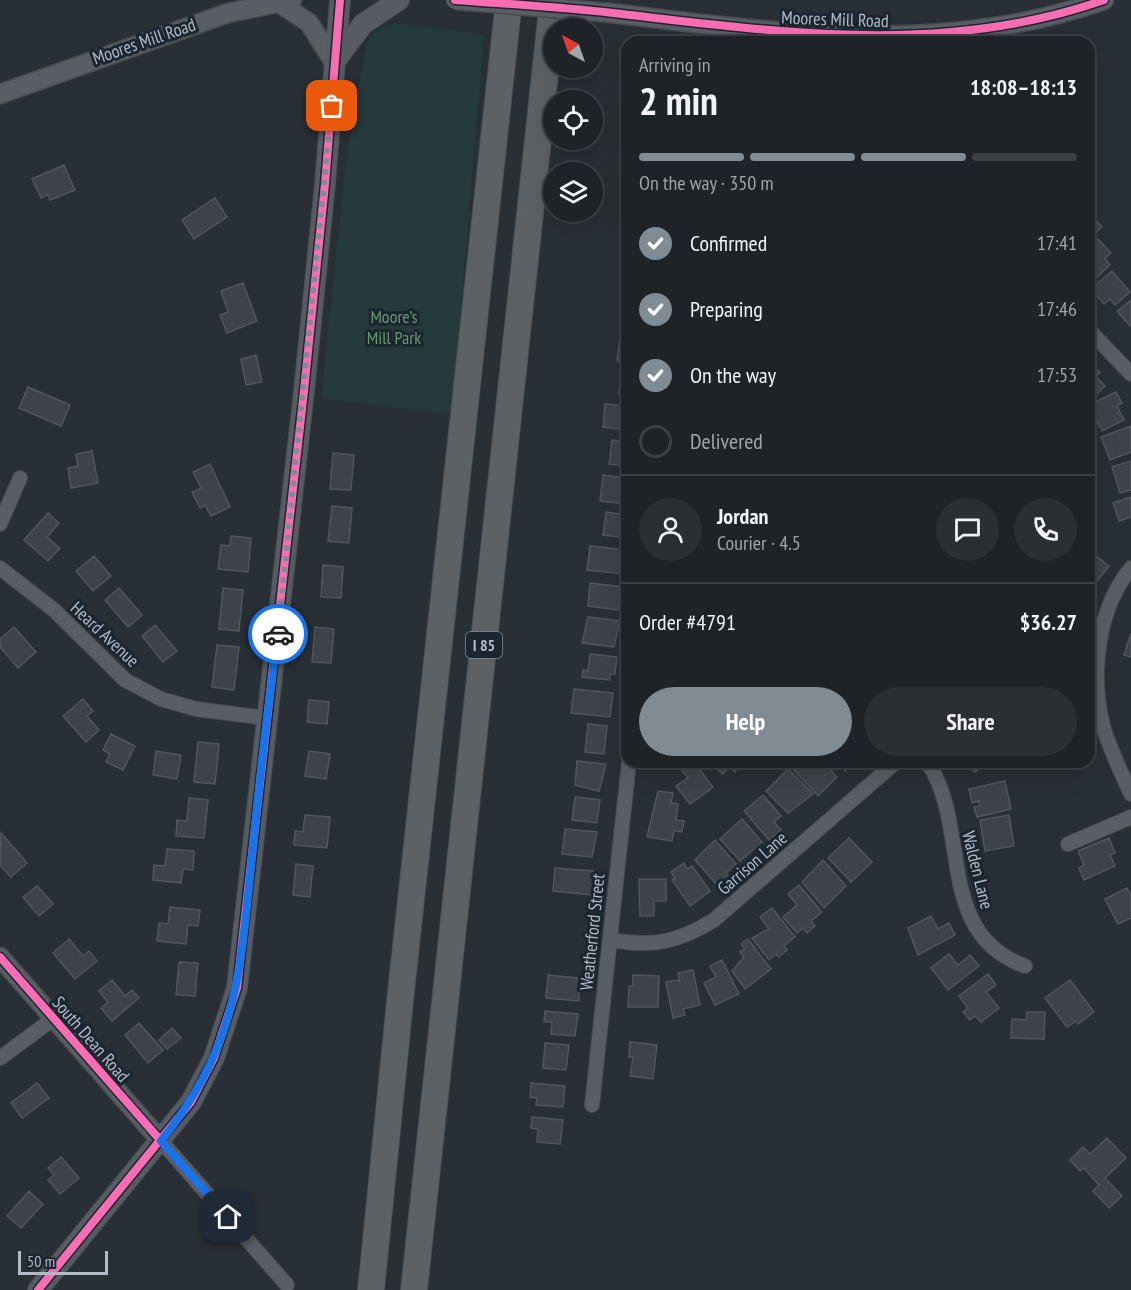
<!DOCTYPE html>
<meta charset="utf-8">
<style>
body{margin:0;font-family:"PT Sans Narrow",sans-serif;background:#2b2f34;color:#f1f3f6;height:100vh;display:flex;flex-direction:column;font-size:22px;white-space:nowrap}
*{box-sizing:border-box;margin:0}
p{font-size:20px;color:#a1a4a8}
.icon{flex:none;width:33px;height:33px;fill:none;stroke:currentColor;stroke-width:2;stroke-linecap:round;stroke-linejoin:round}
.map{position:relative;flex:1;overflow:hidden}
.drawer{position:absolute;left:621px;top:36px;width:474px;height:732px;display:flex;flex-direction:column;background:#1e2328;border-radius:18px;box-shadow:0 6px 24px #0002,0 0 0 2px #3c4045}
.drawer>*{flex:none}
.needle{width:39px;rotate:320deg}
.tools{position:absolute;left:543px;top:18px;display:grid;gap:12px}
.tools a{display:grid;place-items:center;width:60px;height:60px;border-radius:50%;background:#1e2328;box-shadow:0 6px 24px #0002,0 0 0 2px #3c4045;font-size:30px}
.scale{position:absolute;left:18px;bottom:15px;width:90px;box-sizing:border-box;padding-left:6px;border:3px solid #b1bcc7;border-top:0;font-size:16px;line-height:21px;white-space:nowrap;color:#b1bcc7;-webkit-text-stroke:4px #1b2630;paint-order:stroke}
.pin{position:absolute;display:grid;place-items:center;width:51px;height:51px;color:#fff;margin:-26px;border-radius:12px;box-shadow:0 3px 9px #0006}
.courier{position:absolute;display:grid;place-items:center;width:60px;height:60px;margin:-30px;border:4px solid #1a73e8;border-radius:50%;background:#fff;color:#222;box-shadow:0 2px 8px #0007}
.summary em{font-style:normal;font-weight:600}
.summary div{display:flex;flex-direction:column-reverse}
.summary{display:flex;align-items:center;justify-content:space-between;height:102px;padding:0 18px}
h1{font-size:39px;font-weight:600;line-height:45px}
.bar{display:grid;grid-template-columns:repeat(4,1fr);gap:9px 6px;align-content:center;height:72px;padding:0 18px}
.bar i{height:8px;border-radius:4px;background:#3c4045}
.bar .on{background:#818b94}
.bar p{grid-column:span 4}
.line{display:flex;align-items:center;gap:15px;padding:0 18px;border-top:2px solid #3c4045}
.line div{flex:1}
.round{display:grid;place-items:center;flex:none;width:63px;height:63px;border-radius:32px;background:#2b2f34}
ol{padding:0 18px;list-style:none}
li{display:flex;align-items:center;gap:18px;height:66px}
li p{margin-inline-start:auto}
li .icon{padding:6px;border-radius:50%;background:#818b94;color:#fff;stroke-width:4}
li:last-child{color:#a1a4a8}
li i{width:33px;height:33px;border:3px solid #3c4045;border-radius:50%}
.button{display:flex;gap:12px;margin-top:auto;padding:12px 18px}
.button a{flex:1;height:69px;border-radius:36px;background:#818b94;color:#fff;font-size:24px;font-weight:600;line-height:69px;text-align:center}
.button a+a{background:#2b2f34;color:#f1f3f6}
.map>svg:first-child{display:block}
</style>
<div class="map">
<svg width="1131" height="1290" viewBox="0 0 1131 1290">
<rect width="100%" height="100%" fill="#282f35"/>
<path fill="#253a3b" d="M390 25H410L484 35 452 414 321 398 346 162 365 51C369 37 375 30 390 25Z"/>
<path fill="#3d4349" stroke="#50565d" stroke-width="1.5" d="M64 165 75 190 50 200 48 194 41 198 32 179Z
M215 198 227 217 194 239 182 220Z
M1089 212 1102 227 1089 239Z
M1098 239 1111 253 1105 258 1110 265 1094 280 1089 275V247Z
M1112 271 1130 292 1115 305 1110 299 1104 304 1091 289Z
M243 283 257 321 227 333 220 315 228 312 221 291Z
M1131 300V325L1130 326 1117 311Z
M620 338 627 339V363L617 361Z
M256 355 262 382 246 385 241 359Z
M1089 362 1100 372 1096 377 1105 386 1091 400Z
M622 371H627V394L619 393Z
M28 387 70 405 61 426 19 408Z
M1116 392 1122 403 1117 406 1124 420 1102 431 1089 405Z
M605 404 627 406V430L603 427Z
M1131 426V452L1110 460 1101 437Z
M612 440 627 442V466L609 464Z
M92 451 98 483 71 488 68 468 78 466 76 454Z
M333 453 354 455 351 490 330 489Z
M1131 461V490L1120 493 1112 467Z
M210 464 230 507 211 516 205 505 200 508 192 492 201 488 193 472Z
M603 475 627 478V504L600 501Z
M1131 497V517L1119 521 1113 503Z
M332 506 352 508 349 543 328 541Z
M606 512 627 515V538L603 535Z
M48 513 59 523 47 537 60 548 48 561 24 540Z
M231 536 251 538 248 572 218 569 221 545 230 546Z
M590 546 627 550 625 574 587 570Z
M1090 551 1109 566 1093 586 1089 583Z
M94 556 111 576 93 591 76 571Z
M323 565 343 567 341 598 321 597Z
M590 583 624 587 618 610 588 606Z
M119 588 142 615 128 627 105 600Z
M223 588 243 590 239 631 219 629Z
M588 617 620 621 614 647 582 643Z
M155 625 177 651 163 662 142 636Z
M14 627 36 652 18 668 0 647V639Z
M315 627 334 629 331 663 312 662Z
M1131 633V657L1124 655Z
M217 645 239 647 234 690 212 687Z
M590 654 617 657 615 674H610V680L582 677 583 670 588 671Z
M574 689 613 693 610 717 571 713Z
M83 699 93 711 87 716 99 730 86 742 63 716Z
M309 700 329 702 327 724 307 722Z
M588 724 607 726 604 754 585 752Z
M111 734 135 746 123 770 106 762 110 754 103 750Z
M198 742 219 744 215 784 194 782Z
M156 751 181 755 177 779 153 775Z
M309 751 330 754 326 779 305 776Z
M577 761 606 764 599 791 575 785Z
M688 762H694L713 787 690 804 676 786 688 778 680 768Z
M707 762H742L735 772 729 767 723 774Z
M803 762H823L837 777 818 796 794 770Z
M836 762H855L845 771Z
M969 762H993L974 772Z
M788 769 813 794 788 813 766 791Z
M1005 781 1011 809 977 817 974 807 980 806 979 801 972 803 969 789Z
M658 791 673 793 671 803 678 804 676 820 684 821 682 832 674 831 672 841 647 837Z
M763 795 781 816 774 822 781 830 769 840 744 811Z
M575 797 600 800 597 823 572 820Z
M189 798 208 800 204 838 176 836 177 820 187 821Z
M305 815 330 817 327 848 294 845 295 831 303 832Z
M1009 815 1014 846 985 851 980 820Z
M742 819 762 842 740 861 720 839Z
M565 829 597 832 592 857 562 854Z
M1 833 27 863 11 877 0 865Z
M849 838 872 862 851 882 828 858Z
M1109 838 1115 853 1110 855 1115 866 1084 880 1079 868 1084 865 1078 851Z
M715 840 736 864 726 873 729 877 718 886 695 860Z
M167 849 194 851 193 870 183 869 181 883 153 880 154 865 165 866Z
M823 860 846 886 824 908 802 882Z
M684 863 687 869 692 866 710 891 690 906 672 880 675 878 671 872Z
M296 864 313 866 310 897 293 895Z
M555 868 594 871 592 895 553 891Z
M639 879H666V901H654V916H640Z
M799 885 822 912 811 921 815 926 807 933 803 928 797 933 783 917 797 905 788 894Z
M37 886 53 904 39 916 23 897Z
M1127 888 1131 896V918L1118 924 1105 899Z
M170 907 200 910 198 926 188 925 186 944 157 941 159 923 168 924Z
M772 908 795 937 784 946 787 950 779 957 776 954 769 960 752 938 769 929 760 917Z
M931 916 938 929 949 923 955 935 918 955 908 928Z
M69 939 83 956 89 951 97 961 75 979 53 953Z
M748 939 771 969 745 989 732 971 744 957 740 952 745 949 741 944Z
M949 954 958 965 970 955 979 966 948 990 931 968Z
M722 960 739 994 715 1005 704 983 716 977 710 966Z
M179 962 198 963 195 996 176 995Z
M693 970 700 1005 683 1009 685 1015 673 1018 666 982 677 980 680 982 678 973Z
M988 974 996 985 986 992 999 1008 981 1022 975 1016 970 1020 963 1012 968 1008 959 996Z
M548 975 578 978 579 1001 546 998Z
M633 975 659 976 658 1007H628L629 986H633Z
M112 980 125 996 132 990 139 998 112 1021 101 1008 108 1002 99 991Z
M1070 980 1094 1012 1078 1024 1076 1021 1067 1027 1045 998Z
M545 1011 578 1014 575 1036 551 1034 552 1022H544Z
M1027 1012H1045L1044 1039 1011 1038 1012 1019 1026 1020Z
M139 1023 163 1050 148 1063 125 1035Z
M172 1028 181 1038 167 1049 159 1040Z
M630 1042 657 1045 653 1079 630 1076 633 1057H629Z
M545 1043 569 1045 566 1070 543 1068Z
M37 1083 49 1098 22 1118 11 1103Z
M531 1083 565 1086 563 1107 536 1105 537 1098 530 1097Z
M532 1117 563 1120 560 1144 537 1142 538 1129 531 1128Z
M1107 1138 1126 1158 1105 1178 1122 1196 1109 1208 1093 1191 1099 1185 1084 1168 1080 1171 1070 1160 1083 1147 1090 1154Z
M61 1157 79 1178 60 1194 48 1180 54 1175 48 1168Z
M29 1191 43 1204 21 1228 7 1216Z"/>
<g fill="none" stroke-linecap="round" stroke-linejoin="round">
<g stroke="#464b50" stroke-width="16">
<path id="minor" d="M1089 330 1131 374
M0 524 20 478
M0 568 54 610 125 680 161 699 196 709 266 718
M1131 568C1097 609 1090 675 1103 726 1110 750 1121 772 1131 794
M927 762C972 826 933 933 1025 966
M1068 844 1131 817
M610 940C652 947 677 943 714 920L896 762
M0 1058 53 1019
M592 1105 629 762
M161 1141 287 1285"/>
</g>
<g stroke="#464b50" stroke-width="21">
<path id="tertiary" d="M278 2 309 23 334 62
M611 13C775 33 943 57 1104 0
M0 94 228 13 292 0
M0 957 161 1141"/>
</g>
<g stroke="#464b50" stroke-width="22">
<path id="secondary" d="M336 60 363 24 399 0
M38 1290 191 1102 214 1058 237 988 304 391 325 184 340 0"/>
</g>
<g stroke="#454b51" stroke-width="28">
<path id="motorway" d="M371 1290 400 1001 509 0
M414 1290 553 0"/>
</g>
<use href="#minor" stroke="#585e64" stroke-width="14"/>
<use href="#tertiary" stroke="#585e64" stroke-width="18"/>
<use href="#secondary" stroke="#575c62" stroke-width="20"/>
<use href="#motorway" stroke="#5d6164" stroke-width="26"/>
<g stroke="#464b50" stroke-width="21" stroke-linecap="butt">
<path id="tertiary-bridge" d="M455 0 611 13"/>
</g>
<use href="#tertiary-bridge" stroke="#585e64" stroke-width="18"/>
<g stroke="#1b2630" stroke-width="11">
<path id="cycleway" d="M455 0C507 4 561 7 613 13 779 32 942 57 1104 0
M0 957 161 1141
M38 1290 191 1102 214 1058 237 988 304 391 325 184 340 0"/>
</g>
<use href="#cycleway" stroke="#f96db3" stroke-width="8"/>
</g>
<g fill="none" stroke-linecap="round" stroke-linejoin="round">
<path stroke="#818b94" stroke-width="6" stroke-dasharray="0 10.8" d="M278 634 332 106"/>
<path stroke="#1a73e8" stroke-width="8" d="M228 1217 161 1141C241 1042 240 967 253 847 260 776 268 705 278 634"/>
</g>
<g text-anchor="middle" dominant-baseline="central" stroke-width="6" stroke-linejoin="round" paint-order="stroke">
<rect fill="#1b2630" stroke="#848f9a" stroke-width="1.5" x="466" y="632" width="36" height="26" rx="4.5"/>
<g font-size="16" font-weight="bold" fill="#b1bcc7">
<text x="484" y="645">I 85</text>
</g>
<g font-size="18" fill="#b1bcc7" stroke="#1b2630">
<text transform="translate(835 19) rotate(2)">Moores Mill Road</text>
<text transform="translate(144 41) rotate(-19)">Moores Mill Road</text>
<text transform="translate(105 634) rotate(43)">Heard Avenue</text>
<text transform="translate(752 863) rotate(-41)">Garrison Lane</text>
<text transform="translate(978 870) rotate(76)">Walden Lane</text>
<text transform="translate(592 932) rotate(-84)">Weatherford Street</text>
<text transform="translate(91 1039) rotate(49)">South Dean Road</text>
</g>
<g font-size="18" fill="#67996f" stroke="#1b2630">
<text x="394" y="316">Moore’s<tspan x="394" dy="21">Mill Park</tspan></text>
</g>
</g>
</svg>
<div class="tools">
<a><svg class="needle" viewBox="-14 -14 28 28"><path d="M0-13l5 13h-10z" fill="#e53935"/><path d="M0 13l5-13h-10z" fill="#a1a4a8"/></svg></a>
<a><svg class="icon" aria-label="locate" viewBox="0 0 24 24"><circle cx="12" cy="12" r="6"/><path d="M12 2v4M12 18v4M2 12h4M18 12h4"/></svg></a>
<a><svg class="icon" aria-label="layers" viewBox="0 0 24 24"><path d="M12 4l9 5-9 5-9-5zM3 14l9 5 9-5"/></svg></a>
</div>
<div class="scale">50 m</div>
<div class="pin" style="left:332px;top:106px;background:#ea580c"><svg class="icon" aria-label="bag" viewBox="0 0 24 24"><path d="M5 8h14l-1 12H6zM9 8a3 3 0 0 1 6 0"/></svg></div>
<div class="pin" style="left:228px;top:1217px;background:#1f2937"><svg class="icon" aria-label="home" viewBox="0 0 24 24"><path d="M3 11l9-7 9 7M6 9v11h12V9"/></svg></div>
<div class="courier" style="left:278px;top:634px"><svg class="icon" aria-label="car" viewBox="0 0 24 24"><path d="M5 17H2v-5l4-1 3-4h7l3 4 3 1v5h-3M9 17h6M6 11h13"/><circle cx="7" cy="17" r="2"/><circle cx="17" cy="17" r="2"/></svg></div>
<section class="drawer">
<div class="summary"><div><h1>2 min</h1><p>Arriving in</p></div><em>18:08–18:13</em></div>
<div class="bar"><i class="on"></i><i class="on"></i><i class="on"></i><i></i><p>On the way · 350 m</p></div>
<ol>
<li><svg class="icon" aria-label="check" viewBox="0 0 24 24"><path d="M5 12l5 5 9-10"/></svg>Confirmed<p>17:41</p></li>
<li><svg class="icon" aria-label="check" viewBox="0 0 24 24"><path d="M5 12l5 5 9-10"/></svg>Preparing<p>17:46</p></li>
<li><svg class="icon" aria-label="check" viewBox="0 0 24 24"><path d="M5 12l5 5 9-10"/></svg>On the way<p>17:53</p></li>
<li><i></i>Delivered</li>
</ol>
<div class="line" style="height:108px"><a class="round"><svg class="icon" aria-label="person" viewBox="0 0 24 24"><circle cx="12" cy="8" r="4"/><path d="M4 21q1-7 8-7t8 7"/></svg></a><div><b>Jordan</b><p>Courier · 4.5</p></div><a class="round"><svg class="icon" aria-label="chat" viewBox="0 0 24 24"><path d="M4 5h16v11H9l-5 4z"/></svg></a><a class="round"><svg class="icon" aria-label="phone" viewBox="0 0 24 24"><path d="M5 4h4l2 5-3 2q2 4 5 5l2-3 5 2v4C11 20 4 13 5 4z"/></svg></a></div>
<div class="line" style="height:78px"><div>Order #4791</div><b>$36.27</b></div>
<div class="button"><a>Help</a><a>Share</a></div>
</section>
</div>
